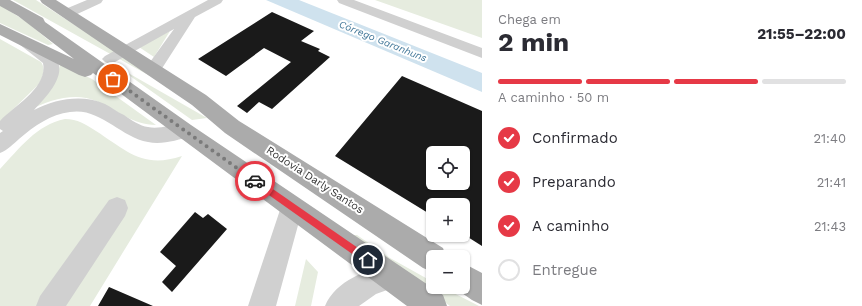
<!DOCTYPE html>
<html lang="pt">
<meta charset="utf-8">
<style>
body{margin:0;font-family:"Work Sans",sans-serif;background:#f7f7f7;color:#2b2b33;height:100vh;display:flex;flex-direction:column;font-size:15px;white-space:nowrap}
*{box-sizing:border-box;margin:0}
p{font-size:13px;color:#7c7c81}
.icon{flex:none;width:22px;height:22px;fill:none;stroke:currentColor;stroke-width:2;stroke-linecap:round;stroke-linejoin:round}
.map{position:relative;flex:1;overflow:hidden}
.side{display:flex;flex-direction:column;background:#fff;width:380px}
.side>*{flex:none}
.fabs{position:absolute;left:426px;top:146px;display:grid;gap:8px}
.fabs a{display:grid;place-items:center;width:44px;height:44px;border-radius:6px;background:#fff;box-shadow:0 1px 3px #0004;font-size:20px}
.pin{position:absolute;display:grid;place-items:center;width:34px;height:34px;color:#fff;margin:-17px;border:2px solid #fff;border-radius:50%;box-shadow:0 1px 4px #0007}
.courier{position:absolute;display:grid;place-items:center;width:40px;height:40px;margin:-20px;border:3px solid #e63946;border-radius:50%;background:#fff;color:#222;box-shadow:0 1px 5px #0007}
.overview em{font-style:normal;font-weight:700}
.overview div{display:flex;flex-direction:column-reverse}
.overview{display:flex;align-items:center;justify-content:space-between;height:68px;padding:0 16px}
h1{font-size:26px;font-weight:700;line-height:30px}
.bar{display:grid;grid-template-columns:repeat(4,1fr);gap:6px 4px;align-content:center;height:48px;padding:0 16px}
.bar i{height:5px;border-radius:3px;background:#e1e1e2}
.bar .current{background:#e63946}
.bar p{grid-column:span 4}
ol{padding:0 16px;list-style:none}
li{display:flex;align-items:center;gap:12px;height:44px}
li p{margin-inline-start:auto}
li .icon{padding:4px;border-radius:50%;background:#e63946;color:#fff;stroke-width:4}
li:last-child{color:#7c7c81}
li i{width:22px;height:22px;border:2px solid #e1e1e2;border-radius:50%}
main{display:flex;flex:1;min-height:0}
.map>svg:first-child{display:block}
</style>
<main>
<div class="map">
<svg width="482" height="306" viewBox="0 0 482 306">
<rect width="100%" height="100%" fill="#fff"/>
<path fill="#e6ecdf" d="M13 0H36L152 75 150 76Z
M375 0H482V38Z
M0 5 27 22 53 44 48 45 0 23Z
M170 31 154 57 139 47Z
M0 39 41 62C46 69 43 77 38 85L0 122Z
M60 64 92 79 156 125C133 125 117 110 96 101 75 92 49 100 30 110L58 74Z
M116 66 207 118 192 120Z
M65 119C78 119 85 124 96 131 127 151 143 169 182 156L90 306H0V169C20 148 36 125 65 119Z
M352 235H357L390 258 433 282V287H442L479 306H450Z
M306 259 318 272 311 306H295Z"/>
<path fill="#cfe2ee" d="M266 0H299L482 73V92Z"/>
<path fill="#1a1a1a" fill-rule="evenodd" d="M272 12 314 31 301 41 320 49 318 51 330 57 272 109 259 102 247 113 237 106 291 62 264 48 226 76 198 59Z
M402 76 482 111V246L463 234V205H433V216L335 156ZM433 153H463V183H433Z
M195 212 203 218 208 214 227 229 172 292 162 282 176 266 160 252Z
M109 287 153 306H98Z"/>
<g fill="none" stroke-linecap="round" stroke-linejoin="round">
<path fill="#d0d0d0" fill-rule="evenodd" d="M87 0H103L101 3 73 16H63L62 13 63 10Z
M208 0H223L221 3 195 17 159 73 153 74 147 73 145 69 174 29 115 62 110 64 105 62 102 59 105 56Z
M337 0H354L482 48V58L339 3Z
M26 40C33 41 39 46 46 49 75 67 50 93 34 110 56 99 82 94 105 104 111 107 117 112 124 115 131 120 140 126 148 127 163 130 177 121 191 126L193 131 191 136C178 140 162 145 148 142 120 137 100 107 70 112 51 114 34 126 19 139 13 144 8 150 0 153V133L3 131 0 129V121C15 105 48 88 43 63L19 44 21 41Z
M292 196 300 200 303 207 276 306H248L281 207 284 200Z
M117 197 125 200 128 208 125 216 66 306H36L40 296 109 200Z
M392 263 401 267 405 276 401 285 376 294 359 306H325C336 280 367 270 392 263Z"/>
<path fill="#ababab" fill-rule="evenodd" d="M0 0H10L43 18 45 22 191 125 443 295 447 306H407L93 73 91 75 85 77 79 75 0 35V24L74 59 18 16 0 6Z
M40 0H56L206 95 239 121 443 248 446 257H433V272L423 268 225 133 192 105 42 3Z
M463 263 482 273V305L472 300 453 287H463Z"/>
</g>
<path fill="#e63946" d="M252 178H257L371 257 372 260 371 263 368 264 365 263 252 183Z"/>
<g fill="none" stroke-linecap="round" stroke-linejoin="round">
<path stroke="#7a7a7a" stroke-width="4" stroke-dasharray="0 7.2" d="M113 79 255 181"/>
</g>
<g text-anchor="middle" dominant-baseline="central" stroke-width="4" stroke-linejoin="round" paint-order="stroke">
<g font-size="10" font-style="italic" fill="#3f7597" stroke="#fff">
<text transform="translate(383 41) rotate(22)">Córrego Garanhuns</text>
</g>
<g font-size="11" fill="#333" stroke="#fff">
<text transform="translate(315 180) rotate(33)">Rodovia Darly Santos</text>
</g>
</g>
</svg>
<div class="fabs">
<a><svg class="icon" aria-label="locate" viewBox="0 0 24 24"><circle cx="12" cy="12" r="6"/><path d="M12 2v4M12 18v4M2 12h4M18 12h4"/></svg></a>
<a>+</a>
<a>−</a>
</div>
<div class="pin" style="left:113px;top:79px;background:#ea580c"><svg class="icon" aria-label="bag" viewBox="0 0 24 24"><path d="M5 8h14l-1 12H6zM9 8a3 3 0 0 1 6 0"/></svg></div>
<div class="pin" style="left:368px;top:260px;background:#1f2937"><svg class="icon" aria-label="home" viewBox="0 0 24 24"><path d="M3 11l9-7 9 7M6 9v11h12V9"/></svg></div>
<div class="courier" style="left:255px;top:181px"><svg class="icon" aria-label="car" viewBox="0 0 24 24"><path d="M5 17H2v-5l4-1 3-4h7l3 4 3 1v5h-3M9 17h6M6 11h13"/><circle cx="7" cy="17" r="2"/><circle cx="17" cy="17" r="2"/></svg></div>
</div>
<section class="side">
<div class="overview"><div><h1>2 min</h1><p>Chega em</p></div><em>21:55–22:00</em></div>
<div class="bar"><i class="current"></i><i class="current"></i><i class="current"></i><i></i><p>A caminho · 50 m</p></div>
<ol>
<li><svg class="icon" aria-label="check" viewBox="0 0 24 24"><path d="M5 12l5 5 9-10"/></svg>Confirmado<p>21:40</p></li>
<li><svg class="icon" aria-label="check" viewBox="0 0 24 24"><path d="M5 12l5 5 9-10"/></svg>Preparando<p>21:41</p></li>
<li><svg class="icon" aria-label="check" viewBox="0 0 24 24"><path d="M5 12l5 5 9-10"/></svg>A caminho<p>21:43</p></li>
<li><i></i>Entregue</li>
</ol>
</section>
</main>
